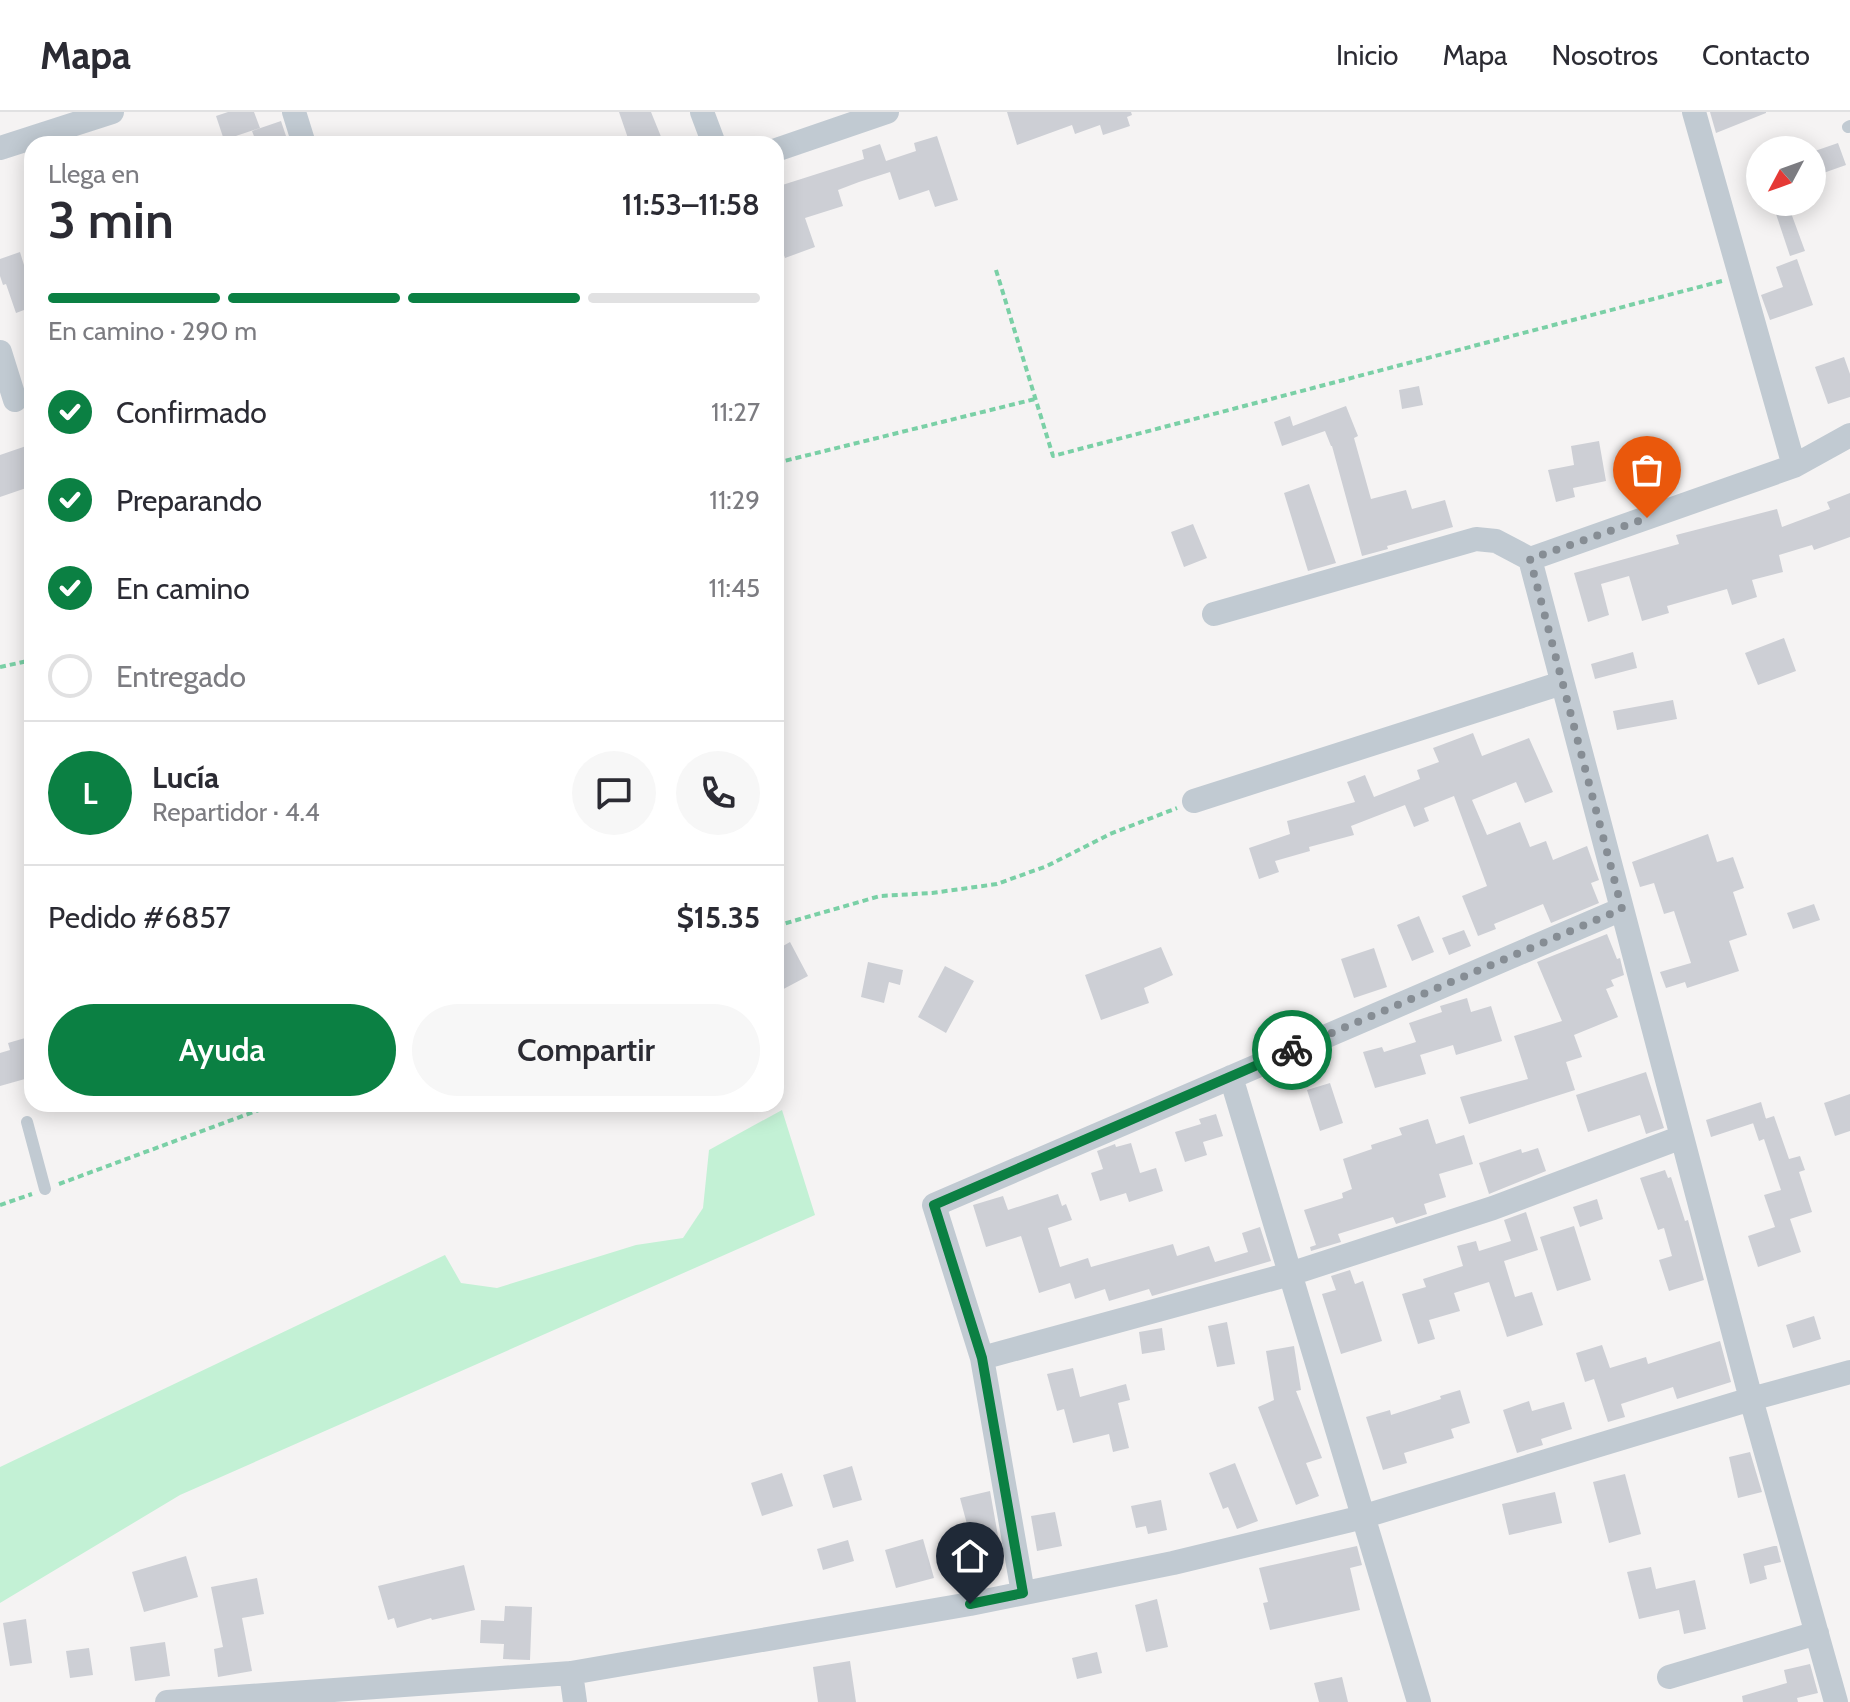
<!DOCTYPE html>
<html lang="es">
<meta charset="utf-8">
<style>
body{margin:0;font-family:Cabin,sans-serif;background:#f7f7f7;color:#2b2b33;height:100vh;display:flex;flex-direction:column;font-size:30px;white-space:nowrap}
*{box-sizing:border-box;margin:0}
p{font-size:26px;color:#7c7c81}
.icon{flex:none;width:44px;height:44px;fill:none;stroke:currentColor;stroke-width:2;stroke-linecap:round;stroke-linejoin:round}
.map{position:relative;flex:1;overflow:hidden}
.drawer{position:absolute;left:24px;top:24px;width:760px;height:976px;display:flex;flex-direction:column;background:#fff;border-radius:24px;box-shadow:0 4px 20px #0003}
.drawer>*{flex:none}
.needle{width:52px;rotate:229deg}
.controls{position:absolute;left:1746px;top:24px;display:grid;gap:16px}
.controls a{display:grid;place-items:center;width:80px;height:80px;border-radius:50%;background:#fff;box-shadow:0 4px 20px #0003;font-size:40px}
.pin{position:absolute;display:grid;place-items:center;width:68px;height:68px;color:#fff;margin:-82px -34px;border-radius:50% 50% 50% 0;rotate:-45deg;box-shadow:0 0 8px #0007}
.pin .icon{rotate:45deg}
.courier{position:absolute;display:grid;place-items:center;width:80px;height:80px;margin:-40px;border:6px solid #0b8043;border-radius:50%;background:#fff;color:#222;box-shadow:0 2px 10px #0007}
.head em{font-style:normal;font-weight:600}
.head div{display:flex;flex-direction:column-reverse}
.head{display:flex;align-items:center;justify-content:space-between;height:136px;padding:0 24px}
h1{font-size:52px;font-weight:600;line-height:60px}
.bar{display:grid;grid-template-columns:repeat(4,1fr);gap:12px 8px;align-content:center;height:96px;padding:0 24px}
.bar i{height:10px;border-radius:6px;background:#e1e1e2}
.bar .active{background:#0b8043}
.bar p{grid-column:span 4}
.line{display:flex;align-items:center;gap:20px;padding:0 24px;border-top:2px solid #e1e1e2}
.line div{flex:1}
.round{display:grid;place-items:center;flex:none;width:84px;height:84px;border-radius:42px;background:#f7f7f7}
ol{padding:0 24px;list-style:none}
li{display:flex;align-items:center;gap:24px;height:88px}
li p{margin-inline-start:auto}
li .icon{padding:8px;border-radius:50%;background:#0b8043;color:#fff;stroke-width:4}
li:last-child{color:#7c7c81}
li i{width:44px;height:44px;border:4px solid #e1e1e2;border-radius:50%}
.cta{display:flex;gap:16px;margin-top:auto;padding:16px 24px}
.cta a{flex:1;height:92px;border-radius:48px;background:#0b8043;color:#fff;font-size:32px;font-weight:600;line-height:92px;text-align:center}
.cta a+a{background:#f7f7f7;color:#2b2b33}
header{display:flex;align-items:center;gap:48px;box-sizing:border-box;height:112px;padding:0 40px;background:#fff;border-bottom:2px solid #e1e1e2}
header strong{font-size:38px}
nav{display:flex;gap:44px;margin-inline-start:auto;font-size:28px}
.map>svg:first-child{display:block}
</style>
<header>
<strong>Mapa</strong>
<nav><a>Inicio</a><a>Mapa</a><a>Nosotros</a><a>Contacto</a></nav>
</header>
<div class="map">
<svg width="1850" height="1590" viewBox="0 0 1850 1590">
<rect width="100%" height="100%" fill="#f5f3f3"/>
<path fill="#c3f1d5" d="M782 998 815 1103 180 1383 0 1491V1355L445 1143 461 1171 497 1176 636 1133 683 1126 703 1096 709 1038Z"/>
<path fill="#cdcfd5" d="M228 0H254L260 16 224 28 216 4Z
M619 0H651L664 32H630Z
M1007 0H1131L1132 3 1127 5 1130 14 1103 23 1100 13 1075 22 1072 13 1017 33Z
M1710 0H1766V1L1716 21Z
M281 9 288 30 257 32 252 19Z
M937 24 958 88 935 95 929 78 899 88 890 60 859 70 838 78 843 94 805 106 815 135 785 146 776 121V75L864 47 862 38 880 32 886 49 916 39 914 31Z
M1838 31 1846 53 1812 65V40Z
M1772 90H1787L1805 139 1790 144Z
M20 140 32 179V195L16 201 6 172 3 173 0 164V147Z
M1797 147 1813 193 1770 208 1761 183 1783 175 1776 155Z
M1844 245 1850 262V285L1828 292 1815 255Z
M1419 274 1423 293 1402 297 1399 278Z
M1346 294 1358 324 1354 326 1371 387 1406 378 1412 397 1445 388 1453 415 1387 434 1388 437 1362 444 1332 334H1331L1325 319 1282 334 1274 310 1290 304 1293 314Z
M1599 329 1606 369 1573 376 1575 385 1556 390 1548 358 1574 353 1571 334Z
M32 332V374L0 385V343Z
M1309 372 1336 451 1308 459 1284 381Z
M1850 381V425L1814 438 1812 433 1779 443 1783 460 1752 468 1757 485 1732 493 1727 477 1667 494 1669 501 1642 509 1629 464 1601 472 1609 503 1588 510 1574 461 1679 432 1676 423 1777 397 1782 415 1830 397 1827 390Z
M1193 412 1207 446 1184 455 1171 420Z
M1784 526 1796 559 1758 573 1745 541Z
M1633 540 1637 556 1595 567 1591 552Z
M1673 588 1677 607 1617 618 1613 599Z
M1473 621 1482 644 1529 626 1553 680 1525 691 1516 670 1472 688 1487 723 1520 710 1530 735 1546 729 1553 748 1587 734 1599 768 1591 771 1599 791 1551 811 1543 792 1494 812 1496 817 1478 824 1462 784 1487 774 1454 684 1424 696 1429 709 1414 715 1405 693 1351 714 1354 723 1309 735 1310 739 1275 749 1279 760 1259 767 1249 736 1290 722 1287 709 1355 690 1347 670 1365 663 1374 685 1420 667 1417 658 1439 650 1433 636Z
M1708 722 1717 750 1733 745 1744 776 1733 780 1747 823 1729 829 1739 859 1687 876 1685 870 1666 876 1660 860 1691 851 1674 799 1664 802 1654 771 1640 775 1632 750Z
M1814 792 1820 808 1793 817 1787 801Z
M1419 804 1434 840 1412 849 1397 813Z
M1464 818 1471 834 1449 843 1442 826Z
M1607 822 1617 847 1620 846 1624 863 1611 868 1614 874 1606 877 1618 905 1574 923 1582 945 1566 950 1575 978 1469 1012 1460 985 1528 967 1514 924 1562 909 1537 850Z
M790 830 808 864 776 881V838Z
M1161 835 1173 863 1144 876 1149 891 1101 908 1085 863Z
M1374 836 1387 875 1354 886 1341 847Z
M868 850 903 858 900 873 889 870 884 891 861 885Z
M945 854 974 869 946 921 918 905Z
M1467 886 1471 900 1491 894 1502 929 1456 943 1453 933 1420 943 1417 933 1426 962 1375 976 1363 940 1382 935 1384 940 1416 930 1409 911 1442 900 1440 894Z
M32 924V965L0 974V941L10 938 8 931Z
M1646 960 1664 1016 1646 1022 1640 1003 1588 1020 1576 983Z
M1330 971 1343 1011 1320 1019 1307 978Z
M1850 982V1019L1835 1024 1824 991Z
M1761 990 1766 1007 1711 1025 1706 1008Z
M1216 1002 1223 1024 1203 1030 1207 1043 1185 1050 1175 1020 1201 1012 1199 1007Z
M1774 1004 1789 1047 1800 1044 1805 1058 1799 1060 1812 1100 1790 1107 1801 1140 1758 1155 1748 1124 1775 1115 1764 1083 1781 1078 1764 1027 1759 1029 1753 1011Z
M1428 1007 1436 1032 1464 1023 1473 1052 1439 1062 1446 1085 1424 1092 1427 1102 1396 1112 1393 1105 1338 1122 1341 1130 1311 1139 1310 1135 1316 1133 1304 1098 1343 1086 1342 1081 1352 1077 1343 1047 1372 1037 1371 1033 1402 1023 1399 1016Z
M1131 1031 1140 1061 1156 1056 1163 1079 1129 1090 1126 1081 1100 1089 1091 1061 1103 1057 1097 1039 1115 1032 1116 1035Z
M1538 1036 1546 1059 1489 1082 1479 1051 1521 1037 1522 1041Z
M1665 1058 1668 1066 1671 1065 1685 1109 1688 1108 1704 1168 1669 1179 1659 1148 1672 1144 1664 1116 1658 1118 1640 1066Z
M1058 1082 1062 1094 1066 1092 1072 1108 1048 1116 1060 1155 1088 1146 1091 1155 1173 1132 1177 1144 1209 1134 1215 1150 1248 1140 1242 1121 1260 1115 1271 1149 1152 1184 1149 1177 1109 1189 1105 1177 1075 1187 1070 1171 1039 1181 1021 1124 986 1135 973 1093 1003 1084 1008 1098Z
M1597 1087 1603 1107 1580 1115 1573 1095Z
M1526 1100 1538 1138 1504 1149 1515 1185 1532 1180 1543 1213 1507 1225 1489 1170 1454 1181 1460 1199 1429 1208 1435 1227 1418 1232 1402 1182 1426 1175 1423 1167 1463 1154 1457 1134 1476 1129 1479 1139 1511 1129 1504 1108Z
M1574 1114 1591 1168 1557 1179 1540 1125Z
M1350 1158 1355 1172 1363 1169 1382 1229 1341 1242 1322 1182 1336 1178 1331 1164Z
M1814 1204 1821 1227 1793 1236 1786 1213Z
M1227 1210 1235 1252 1217 1255 1208 1214Z
M1162 1216 1165 1238 1142 1242 1139 1220Z
M1720 1229 1731 1270 1677 1287 1673 1275 1621 1292 1625 1305 1608 1310 1594 1267 1585 1270 1576 1241 1602 1233 1610 1256 1646 1245 1648 1252Z
M1294 1234 1301 1278 1296 1279 1322 1346 1306 1351 1319 1384 1296 1393 1258 1295 1274 1288 1266 1239Z
M1073 1256 1080 1285 1126 1272 1130 1288 1118 1291 1129 1336 1113 1340 1109 1322 1073 1331 1064 1297 1057 1299 1047 1262Z
M1460 1278 1470 1311 1451 1317 1454 1326 1404 1341 1407 1351 1383 1358 1366 1305 1390 1298 1391 1303 1441 1287 1440 1284Z
M1529 1289 1532 1299 1564 1290 1572 1317 1541 1327 1543 1333 1517 1341 1503 1298Z
M1750 1340 1762 1380 1738 1386 1729 1345Z
M1235 1351 1258 1409 1237 1417 1228 1395 1223 1397 1209 1361Z
M852 1354 862 1388 833 1396 823 1363Z
M782 1361 793 1394 762 1404 751 1371Z
M1625 1362 1641 1422 1609 1431 1593 1370Z
M990 1379 998 1424 972 1431 960 1386Z
M1555 1380 1562 1411 1509 1423 1502 1392Z
M1161 1388 1167 1418 1148 1422 1146 1414 1136 1416 1131 1394Z
M1055 1400 1062 1434 1037 1439 1031 1404Z
M923 1427 934 1466 896 1476 885 1438Z
M848 1428 854 1449 823 1458 817 1437Z
M1357 1434 1362 1453 1350 1456 1360 1498 1270 1518 1263 1491 1268 1490 1259 1456Z
M1774 1434H1777L1781 1450 1764 1454 1767 1467 1750 1472 1743 1442Z
M186 1444 198 1485 144 1500 132 1460Z
M464 1453 475 1498 432 1508 431 1506 397 1516 394 1506 388 1508 378 1474Z
M1651 1455 1656 1477 1695 1468 1706 1517 1684 1522 1679 1498 1639 1507 1627 1460Z
M257 1466 264 1502 242 1506 252 1559 218 1565 214 1537 223 1535 211 1475Z
M1157 1487 1168 1535 1146 1540 1135 1493Z
M505 1494 532 1495 530 1548 503 1547 504 1532 480 1531 481 1508 504 1509Z
M26 1507 32 1551 10 1554 3 1511Z
M165 1530 170 1564 135 1569 130 1535Z
M89 1536 93 1563 70 1566 66 1539Z
M1097 1540 1102 1561 1077 1567 1072 1546Z
M850 1549 856 1590H818L813 1555Z
M1810 1552 1818 1581 1797 1586 1798 1590H1743L1742 1584 1787 1571 1784 1558Z
M1342 1565 1348 1590H1319L1314 1571Z"/>
<g fill="none" stroke-linecap="round" stroke-linejoin="round">
<path stroke="#7ad0a6" stroke-width="4" stroke-dasharray="6 4" stroke-linecap="butt" d="M996 158 1053 344 1722 169
M776 351 1035 287
M0 555 32 548
M776 814 880 784 932 781 997 772 1047 754 1110 722 1177 696
M59 1072 275 992
M0 1093 32 1082"/>
<path stroke="#c1cad2" stroke-width="12" d="M1848 15 1850 14
M27 1010 45 1077"/>
<path stroke="#c1cad2" stroke-width="24" d="M294 0 304 32
M702 0 714 32
M1694 0 1794 354
M0 36 112 0
M776 38 887 0
M0 240 15 288
M1214 502 1476 427 1496 429 1530 447
M1194 689 1562 571
M1231 965 1419 1590
M982 1246 1290 1162 1493 1096 1682 1025
M1023 1481 982 1246 934 1093 1622 797
M571 1561 575 1590
M1669 1565 1817 1521
M167 1590 571 1561 970 1492 1173 1451 1355 1407 1751 1287 1850 1260
M1836 1590 1751 1287 1530 447 1794 354 1850 323"/>
</g>
<g fill="none" stroke-linecap="round" stroke-linejoin="round">
<path stroke="#868d94" stroke-width="8" stroke-dasharray="0 14.4" d="M1292 938 1622 797 1530 447 1647 406"/>
<path stroke="#0b8043" stroke-width="10" d="M970 1492 1023 1481 982 1246 934 1093 1292 938"/>
</g>
</svg>
<div class="controls">
<a><svg class="needle" viewBox="-14 -14 28 28"><path d="M0-13l5 13h-10z" fill="#e53935"/><path d="M0 13l5-13h-10z" fill="#7c7c81"/></svg></a>
</div>
<div class="pin" style="left:1647px;top:406px;background:#ea580c"><svg class="icon" aria-label="bag" viewBox="0 0 24 24"><path d="M5 8h14l-1 12H6zM9 8a3 3 0 0 1 6 0"/></svg></div>
<div class="pin" style="left:970px;top:1492px;background:#1f2937"><svg class="icon" aria-label="home" viewBox="0 0 24 24"><path d="M3 11l9-7 9 7M6 9v11h12V9"/></svg></div>
<div class="courier" style="left:1292px;top:938px"><svg class="icon" aria-label="bike" viewBox="0 0 24 24"><circle cx="6" cy="16" r="4"/><circle cx="18" cy="16" r="4"/><path d="M6 16l4-8h5l3 8M10 8l3 8H6M13 5h3"/></svg></div>
<section class="drawer">
<div class="head"><div><h1>3 min</h1><p>Llega en</p></div><em>11:53–11:58</em></div>
<div class="bar"><i class="active"></i><i class="active"></i><i class="active"></i><i></i><p>En camino · 290 m</p></div>
<ol>
<li><svg class="icon" aria-label="check" viewBox="0 0 24 24"><path d="M5 12l5 5 9-10"/></svg>Confirmado<p>11:27</p></li>
<li><svg class="icon" aria-label="check" viewBox="0 0 24 24"><path d="M5 12l5 5 9-10"/></svg>Preparando<p>11:29</p></li>
<li><svg class="icon" aria-label="check" viewBox="0 0 24 24"><path d="M5 12l5 5 9-10"/></svg>En camino<p>11:45</p></li>
<li><i></i>Entregado</li>
</ol>
<div class="line" style="height:144px"><b class="round" style="background:#0b8043;color:#fff">L</b><div><b>Lucía</b><p>Repartidor · 4.4</p></div><a class="round"><svg class="icon" aria-label="chat" viewBox="0 0 24 24"><path d="M4 5h16v11H9l-5 4z"/></svg></a><a class="round"><svg class="icon" aria-label="phone" viewBox="0 0 24 24"><path d="M5 4h4l2 5-3 2q2 4 5 5l2-3 5 2v4C11 20 4 13 5 4z"/></svg></a></div>
<div class="line" style="height:104px"><div>Pedido #6857</div><b>$15.35</b></div>
<div class="cta"><a>Ayuda</a><a>Compartir</a></div>
</section>
</div>
